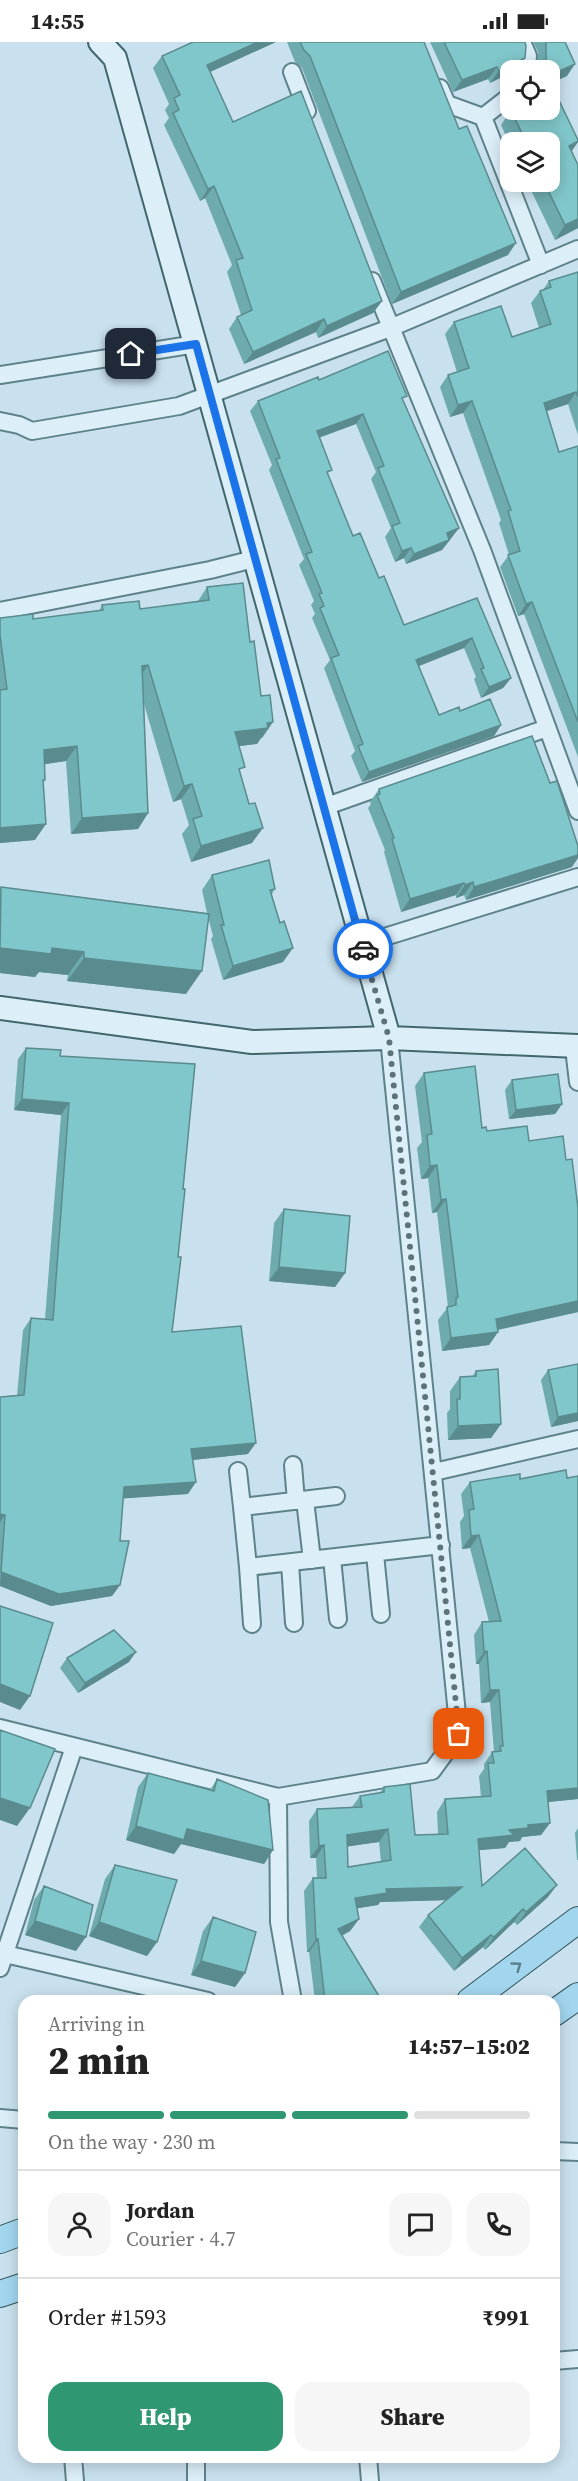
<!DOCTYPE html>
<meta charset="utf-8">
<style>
body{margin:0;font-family:"Source Serif 4",serif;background:#f6f6f6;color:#222;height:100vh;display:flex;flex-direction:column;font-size:22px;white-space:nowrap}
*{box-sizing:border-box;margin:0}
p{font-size:20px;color:#767676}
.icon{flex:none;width:33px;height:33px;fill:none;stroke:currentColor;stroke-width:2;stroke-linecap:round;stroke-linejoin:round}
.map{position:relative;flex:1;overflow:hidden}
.panel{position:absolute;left:18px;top:1953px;width:542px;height:468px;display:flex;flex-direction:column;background:#fff;border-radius:18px;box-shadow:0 3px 15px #0003}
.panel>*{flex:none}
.fabs{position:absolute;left:500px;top:18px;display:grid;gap:12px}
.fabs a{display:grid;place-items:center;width:60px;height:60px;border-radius:12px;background:#fff;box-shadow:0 3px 15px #0003;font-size:30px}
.pin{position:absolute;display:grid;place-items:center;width:51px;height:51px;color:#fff;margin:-26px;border-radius:12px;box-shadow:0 3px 9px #0006}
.courier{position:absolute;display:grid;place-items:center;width:60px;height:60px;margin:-30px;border:4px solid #1a73e8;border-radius:50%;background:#fff;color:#222;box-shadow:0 2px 8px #0007}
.headline em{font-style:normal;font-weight:800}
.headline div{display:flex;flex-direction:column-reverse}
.headline{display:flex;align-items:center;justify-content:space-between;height:102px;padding:0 30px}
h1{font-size:39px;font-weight:800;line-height:45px}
.bar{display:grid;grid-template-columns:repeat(4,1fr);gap:9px 6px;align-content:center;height:72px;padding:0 30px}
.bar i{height:8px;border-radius:4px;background:#e0e0e0}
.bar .on{background:#2f9872}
.bar p{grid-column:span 4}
.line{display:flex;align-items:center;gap:15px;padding:0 30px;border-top:2px solid #e0e0e0}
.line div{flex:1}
.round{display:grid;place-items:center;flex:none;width:63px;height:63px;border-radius:18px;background:#f6f6f6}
.button{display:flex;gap:12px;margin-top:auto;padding:12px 30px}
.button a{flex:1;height:69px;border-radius:18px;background:#2f9872;color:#fff;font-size:24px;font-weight:800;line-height:69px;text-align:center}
.button a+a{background:#f6f6f6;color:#222}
.status{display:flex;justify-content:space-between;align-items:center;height:42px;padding:0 30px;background:#fff;direction:ltr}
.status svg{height:16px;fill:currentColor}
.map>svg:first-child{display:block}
</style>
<div class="status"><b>14:55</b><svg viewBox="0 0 49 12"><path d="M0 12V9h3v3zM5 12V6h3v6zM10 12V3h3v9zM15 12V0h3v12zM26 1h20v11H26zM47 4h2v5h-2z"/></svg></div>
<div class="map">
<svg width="578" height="2439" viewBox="0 0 578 2439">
<rect width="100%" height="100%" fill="#c9e1ee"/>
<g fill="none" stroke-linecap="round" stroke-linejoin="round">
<g stroke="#5e828a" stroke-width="20">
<path id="street" d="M522 0 528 14 527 28
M292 30 307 69
M440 46 447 62 483 75 541 223
M483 75 510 54
M372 239 482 508 578 769
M0 333 196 302
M0 379 19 383 32 389 179 364 390 286 578 207
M0 569 210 528 254 517
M324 765 547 686
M362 902 578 835
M574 1006 578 1040
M293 1423 296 1459
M238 1429 242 1465
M434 1430 578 1397
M336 1454 242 1465 248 1525 441 1503
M305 1458 312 1518
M375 1512 381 1572
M332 1516 338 1577
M290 1521 294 1581
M248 1525 252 1582
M0 1686 278 1755 432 1729 459 1692 389 996
M278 1755 279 1880 293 1959
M5 1912 208 1959
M0 1926 74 1705
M0 2076 24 2078
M554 2109 578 2110
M554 2319 578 2317
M73 2415 75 2439
M368 2415 370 2439
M196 2439V2415"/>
</g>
<g stroke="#41666c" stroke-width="26">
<path id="secondary" d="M0 966 252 1000 389 996 115 16 100 0
M389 996 578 1004"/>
</g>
<g stroke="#315458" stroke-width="28">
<path id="primary" d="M470 1959 578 1878
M554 1971 578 1954
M0 2198 24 2189
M0 2252 24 2244"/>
</g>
<use href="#street" stroke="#dceff9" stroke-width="16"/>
<use href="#secondary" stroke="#dceff9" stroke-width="22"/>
<use href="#primary" stroke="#a2d6ef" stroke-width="26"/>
</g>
<path fill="#6eabaf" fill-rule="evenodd" d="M193 0H276L210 30 233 80 382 259 373 271 318 296 316 290 244 322 229 287 237 275 241 273 227 230 232 223 205 156 200 159 164 83 169 76 165 68 169 62 153 26 162 14Z
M287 0H424L508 213 392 262 302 26 295 20Z
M430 0H525L517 28H510V31L490 41 488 37 453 50Z
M533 0H565L567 34 549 42V28H537L538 10Z
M511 68 578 100 571 109 578 186 555 198 527 140H549V100H510V103L501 83Z
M578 229V393L568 362 547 369 559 410 578 404V715L524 572 518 574 500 525 509 513 499 481 501 478 463 371 450 375 440 345 448 333 457 330 445 292 454 280 512 295 539 286 531 261 540 249 543 248 549 239 577 230Z
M319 338 403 359 459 486 442 508 406 522 404 516 395 520 385 495 391 486 371 437 376 430 356 382 319 396 328 433 353 494 379 536 404 583 477 556 511 636 503 646 481 656 474 637 476 635 464 606 419 624 439 673 460 669 501 683 494 694 362 740 351 714 355 709 324 626 330 618 312 576 315 572 311 563 314 559 299 523 304 517 269 428 272 423 250 369 258 359Z
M207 545 262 696H261L257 702 239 704 240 732 252 801 191 820 182 792 189 783 181 757 173 760 144 662 148 771 138 787 71 792 66 719 44 722 45 738 43 741 35 798 0 801V576L33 577 99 569 102 563 140 567 198 559Z
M379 747 572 825 466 858 464 853 456 856V853L401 870 384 810 385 808 368 766 371 762 370 760Z
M212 833 275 847 272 852 283 920 223 938 211 897 213 894 208 875 186 952 67 939 68 933 39 930 35 935 0 931V846L1 845 207 871 202 848Z
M26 1006 60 1014 183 1147 172 1290 248 1412 193 1418 188 1452 123 1456 120 1499V1543L112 1554 51 1564 0 1544V1355L17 1353 23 1288 31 1276 45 1277 61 1073 14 1068 18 1017Z
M424 1031 482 1086 487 1089 529 1099 566 1118 578 1166V1270L498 1288V1290L489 1303 442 1309 438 1278 448 1265 437 1170 432 1171 428 1136 421 1137 417 1106 422 1100 415 1044Z
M512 1038 562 1062 555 1072 509 1077 505 1048Z
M284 1167 345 1231 335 1245 269 1239 274 1181Z
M578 1322V1379L551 1385 541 1338 548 1328Z
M476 1329 501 1382 491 1396 448 1398 447 1371 450 1367V1349L460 1335H472Z
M470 1440 578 1757 548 1760 550 1781 541 1793 522 1795 520 1799 509 1800 505 1806 479 1808 482 1844 548 1855 517 1883 514 1880 485 1908 483 1905 454 1929 419 1885 428 1873 446 1858 380 1860 378 1863 357 1866 359 1877 350 1889 342 1894 382 1959H315L309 1910H307L304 1849 313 1836H317L316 1816H310L309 1779 317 1767 352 1765 360 1754 380 1751 384 1745 415 1793 438 1792 437 1770 445 1757 481 1755 479 1734 484 1727V1722L492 1710H494L490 1660 481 1661 479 1622H476L474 1593 482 1580H489L470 1506 462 1507 460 1480 464 1474 461 1452ZM379 1800 381 1820 348 1825 347 1804Z
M67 1616 129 1620 78 1651 60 1626Z
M148 1731 210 1748 217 1737 273 1808 264 1822 181 1802 174 1812 126 1798 138 1745Z
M578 1786V1818H577L575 1791Z
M115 1823 157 1900 147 1914 89 1894 105 1837Z
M44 1844 76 1909 25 1893 34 1858Z
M213 1875 245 1931 235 1945 191 1933 203 1889Z"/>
<path fill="#5a8b8e" d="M258 0H276L199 35 207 23Z
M525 16 517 28H510V31L490 41 499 29Z
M575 22 567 34 549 42V38L553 32Z
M497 25 488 37 453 50 462 38Z
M578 99V100L569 113V104Z
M214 144 205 156 200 159 208 147Z
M578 177V186L555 198 565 183Z
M516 201 508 213 392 262 401 250Z
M382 259 373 271 318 296 327 284Z
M324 277 316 290 244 322 253 310Z
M576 350 568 362 535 373 544 361Z
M472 359 463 371 450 375 458 363Z
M363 372 356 382 309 399 317 389Z
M459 486 442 508 406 522 414 512 447 491Z
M411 506 404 516 395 520 402 509Z
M532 560 524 572 518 574 526 562Z
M472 596 464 606 409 628 416 618Z
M148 623 137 639 142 624Z
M511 636 503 646 481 656 489 645Z
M273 680 262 696H261L257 702 224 706 235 690 267 681Z
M501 683 494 694 362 740 369 730Z
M77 704 66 719 33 724 44 708Z
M192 742 181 757 173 760 184 744Z
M148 771 138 787 71 792 82 776Z
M46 782 35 798 0 801V786Z
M263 786 252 801 191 820 201 804Z
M578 813V816L572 825 466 858 474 845Z
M473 840 464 853 456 856 465 843Z
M464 841 456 853 401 870 410 857Z
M0 906H52L84 910 68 933 39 930 35 935 0 931Z
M293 906 283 920 223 938 233 924Z
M84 916 202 929 186 952 67 939Z
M22 1057 69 1061 61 1073 14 1068Z
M562 1062 555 1072 509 1077 516 1068Z
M437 1123 428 1136 421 1137 430 1124Z
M446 1157 437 1170 432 1171 441 1158Z
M279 1225 345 1231 335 1245 269 1239Z
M578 1259V1270L487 1290 496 1277Z
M498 1290 489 1303 442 1309 451 1296Z
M578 1371V1379L551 1385 558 1375Z
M501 1382 491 1396 448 1398 458 1384Z
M256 1401 248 1412 183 1419 191 1407Z
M196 1440 188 1452 116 1457 124 1445Z
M0 1472 5 1473 0 1480Z
M479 1493 470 1506 462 1507 471 1494Z
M1 1530 120 1543 112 1554 51 1564 0 1544Z
M487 1609 479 1622H476L484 1610Z
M136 1610 129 1620 78 1651 85 1641Z
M0 1642 30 1654 20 1668 0 1660Z
M490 1648H499L490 1660 481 1661Z
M578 1746V1757L538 1761 547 1749Z
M0 1756 30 1766 17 1784 0 1778Z
M550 1781 541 1793 522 1795 520 1799 509 1800 505 1806 469 1809 478 1797 528 1783Z
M136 1784 187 1787 273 1808 264 1822 181 1802 174 1812 126 1798Z
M388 1787 379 1800 338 1806 347 1793Z
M324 1803 316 1816H310L319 1804Z
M557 1843 548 1855 517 1883 526 1870Z
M462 1845 453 1858 380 1860 378 1863 347 1868 355 1856 386 1847Z
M523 1867 514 1880 485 1908 494 1895Z
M359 1877 350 1889 329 1900 338 1887Z
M35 1879 86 1895 76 1909 25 1893Z
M99 1880 157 1900 147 1914 89 1894Z
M491 1893 483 1905 454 1929 462 1916Z
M318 1897 309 1910H307L316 1898Z
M201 1919 245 1931 235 1945 191 1933Z"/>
<path fill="#80c7cb" stroke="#5a8b8e" stroke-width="1.5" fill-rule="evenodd" d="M193 0H258L207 23 233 80 301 49 382 259 327 284 324 277 253 310 237 275 252 268 236 218 243 216 214 144 208 147 173 71 179 68 174 56 180 53 162 14Z
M300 0H424L459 87 467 84 516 201 401 250 310 14 304 8Z
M444 0H525L526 4 525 16 499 29 497 25 462 38Z
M546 0H565L575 22 553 32 546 17Z
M554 48 578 98V99L569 104 578 123V177L565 183 544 140H549V100H526L511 68H549V50Z
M578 230V355L576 350 544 361 559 410 578 404V680L532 560 526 562 508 513 520 509 508 469 511 468 472 359 458 363 448 333 469 326 454 280 501 264 512 295 551 282 540 249 551 245 549 239Z
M388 309 407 354 402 356 459 486 447 491 449 498 414 512 411 506 402 509 392 484 400 481 378 426 384 424 363 372 317 389 332 428 327 430 353 494 360 491 379 536 384 534 404 583 477 556 511 636 489 645 481 627 484 626 472 596 416 618 439 673 459 665 460 669 490 657 501 683 369 730 358 704 363 702 331 616 339 613 320 566 324 564 319 552 322 551 306 512 312 510 276 417 280 416 258 359 318 335 319 338Z
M243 541 250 600 254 599 261 654 270 653 273 680 267 681 268 686 235 690 245 725 239 727 249 762 255 761 263 786 201 804 193 777 202 774 192 742 184 744 148 623 142 624 148 771 82 776 77 704 44 708 45 738H43L46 782 0 786V648L7 647 0 593V576L33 572V577L103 568 102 563 139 559 140 567 209 558 207 545Z
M532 694 550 741 557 739 578 804V813L474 845 473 840 465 843 464 841 410 857 392 797 394 796 377 753 380 752 379 747Z
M269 818 275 847 270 848 280 881 284 879 293 906 233 924 221 883H224L212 833Z
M1 845 209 872 202 929 84 916V910L52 906 51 912 0 906Z
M26 1006 61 1008 60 1014 195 1022 183 1147H185L178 1215H181L172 1290 241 1284 256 1401 191 1407 196 1440 124 1445 120 1499H129L120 1543 59 1552 1 1530 5 1473 0 1472V1355L24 1353 31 1276 53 1278 69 1061 22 1057Z
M475 1024 482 1086 486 1085 487 1089 527 1084 529 1099 563 1094 566 1118 572 1117 578 1166V1259L496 1277 498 1290 451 1296 447 1265 456 1263V1256L458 1255 446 1157 441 1158 437 1123 430 1124 427 1093 432 1092 424 1031Z
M558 1032 562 1062 516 1068 512 1038Z
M284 1167 350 1174 345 1231 279 1225Z
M578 1322V1371L558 1375 548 1328Z
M498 1327 501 1382 458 1384 457 1357H460V1335L476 1334V1329Z
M566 1428 567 1436 578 1434V1746L547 1749 550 1781 528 1783V1786L509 1788 514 1793 478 1797 482 1844 525 1806 557 1843 526 1870 523 1867 494 1895 491 1893 462 1916 428 1873 462 1845 386 1847 387 1851 355 1856 359 1877 338 1887 382 1959H325L318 1897 316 1898 313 1836H326L324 1803 319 1804 317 1767 362 1765 360 1754 384 1750V1745L410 1742 415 1793 448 1792 445 1757 491 1754 488 1721H494L492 1710 501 1709 500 1704H503L499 1648H490L487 1609 484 1610 482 1580 501 1579 479 1493 471 1494 469 1468 474 1467 470 1440 520 1432V1437ZM388 1787 391 1818 348 1825 347 1793Z
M0 1564 53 1581 30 1654 0 1642Z
M114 1588 136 1610 85 1641 67 1616Z
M0 1688 55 1707 30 1766 0 1756Z
M148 1731 214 1749 217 1737 268 1758 273 1808 187 1787 184 1798 136 1784Z
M115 1823 177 1838 157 1900 99 1880Z
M44 1844 93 1863 86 1895 35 1879Z
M213 1875 256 1890 245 1931 201 1919Z"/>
<defs><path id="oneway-chevron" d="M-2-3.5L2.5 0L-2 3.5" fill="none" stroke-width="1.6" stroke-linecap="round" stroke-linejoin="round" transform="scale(1.5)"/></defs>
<use stroke="#5b7f8c" href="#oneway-chevron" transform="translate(517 1924) rotate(-36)"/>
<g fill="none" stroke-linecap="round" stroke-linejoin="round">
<path stroke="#5c737a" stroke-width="6" stroke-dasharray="0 10.8" d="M363 907 389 996 459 1692"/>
<path stroke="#1a73e8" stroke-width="8" d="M131 312 196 302 363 907"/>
</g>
</svg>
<div class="fabs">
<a><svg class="icon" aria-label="locate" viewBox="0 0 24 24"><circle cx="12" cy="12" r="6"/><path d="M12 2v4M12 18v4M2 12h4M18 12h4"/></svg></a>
<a><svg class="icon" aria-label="layers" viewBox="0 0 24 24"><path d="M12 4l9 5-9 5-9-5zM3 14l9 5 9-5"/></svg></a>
</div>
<div class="pin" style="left:459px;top:1692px;background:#ea580c"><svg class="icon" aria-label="bag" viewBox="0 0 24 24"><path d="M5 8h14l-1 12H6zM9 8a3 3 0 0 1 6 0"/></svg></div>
<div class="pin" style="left:131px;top:312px;background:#1f2937"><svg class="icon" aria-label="home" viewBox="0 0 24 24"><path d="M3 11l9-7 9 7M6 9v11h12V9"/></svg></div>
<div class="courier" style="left:363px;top:907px"><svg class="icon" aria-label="car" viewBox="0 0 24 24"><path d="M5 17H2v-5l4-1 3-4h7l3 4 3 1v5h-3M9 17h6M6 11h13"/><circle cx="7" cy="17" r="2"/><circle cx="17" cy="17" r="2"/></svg></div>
<section class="panel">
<div class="headline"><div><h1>2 min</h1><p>Arriving in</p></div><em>14:57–15:02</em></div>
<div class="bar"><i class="on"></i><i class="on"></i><i class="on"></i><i></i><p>On the way · 230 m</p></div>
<div class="line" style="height:108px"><a class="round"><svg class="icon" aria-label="person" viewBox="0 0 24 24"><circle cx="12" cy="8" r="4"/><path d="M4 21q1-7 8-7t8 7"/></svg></a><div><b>Jordan</b><p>Courier · 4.7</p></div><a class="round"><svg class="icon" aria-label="chat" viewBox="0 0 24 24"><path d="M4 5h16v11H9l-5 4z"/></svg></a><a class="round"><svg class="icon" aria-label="phone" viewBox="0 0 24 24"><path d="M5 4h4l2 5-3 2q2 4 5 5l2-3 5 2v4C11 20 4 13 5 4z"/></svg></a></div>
<div class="line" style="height:78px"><div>Order #1593</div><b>₹991</b></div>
<div class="button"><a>Help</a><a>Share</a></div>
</section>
</div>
